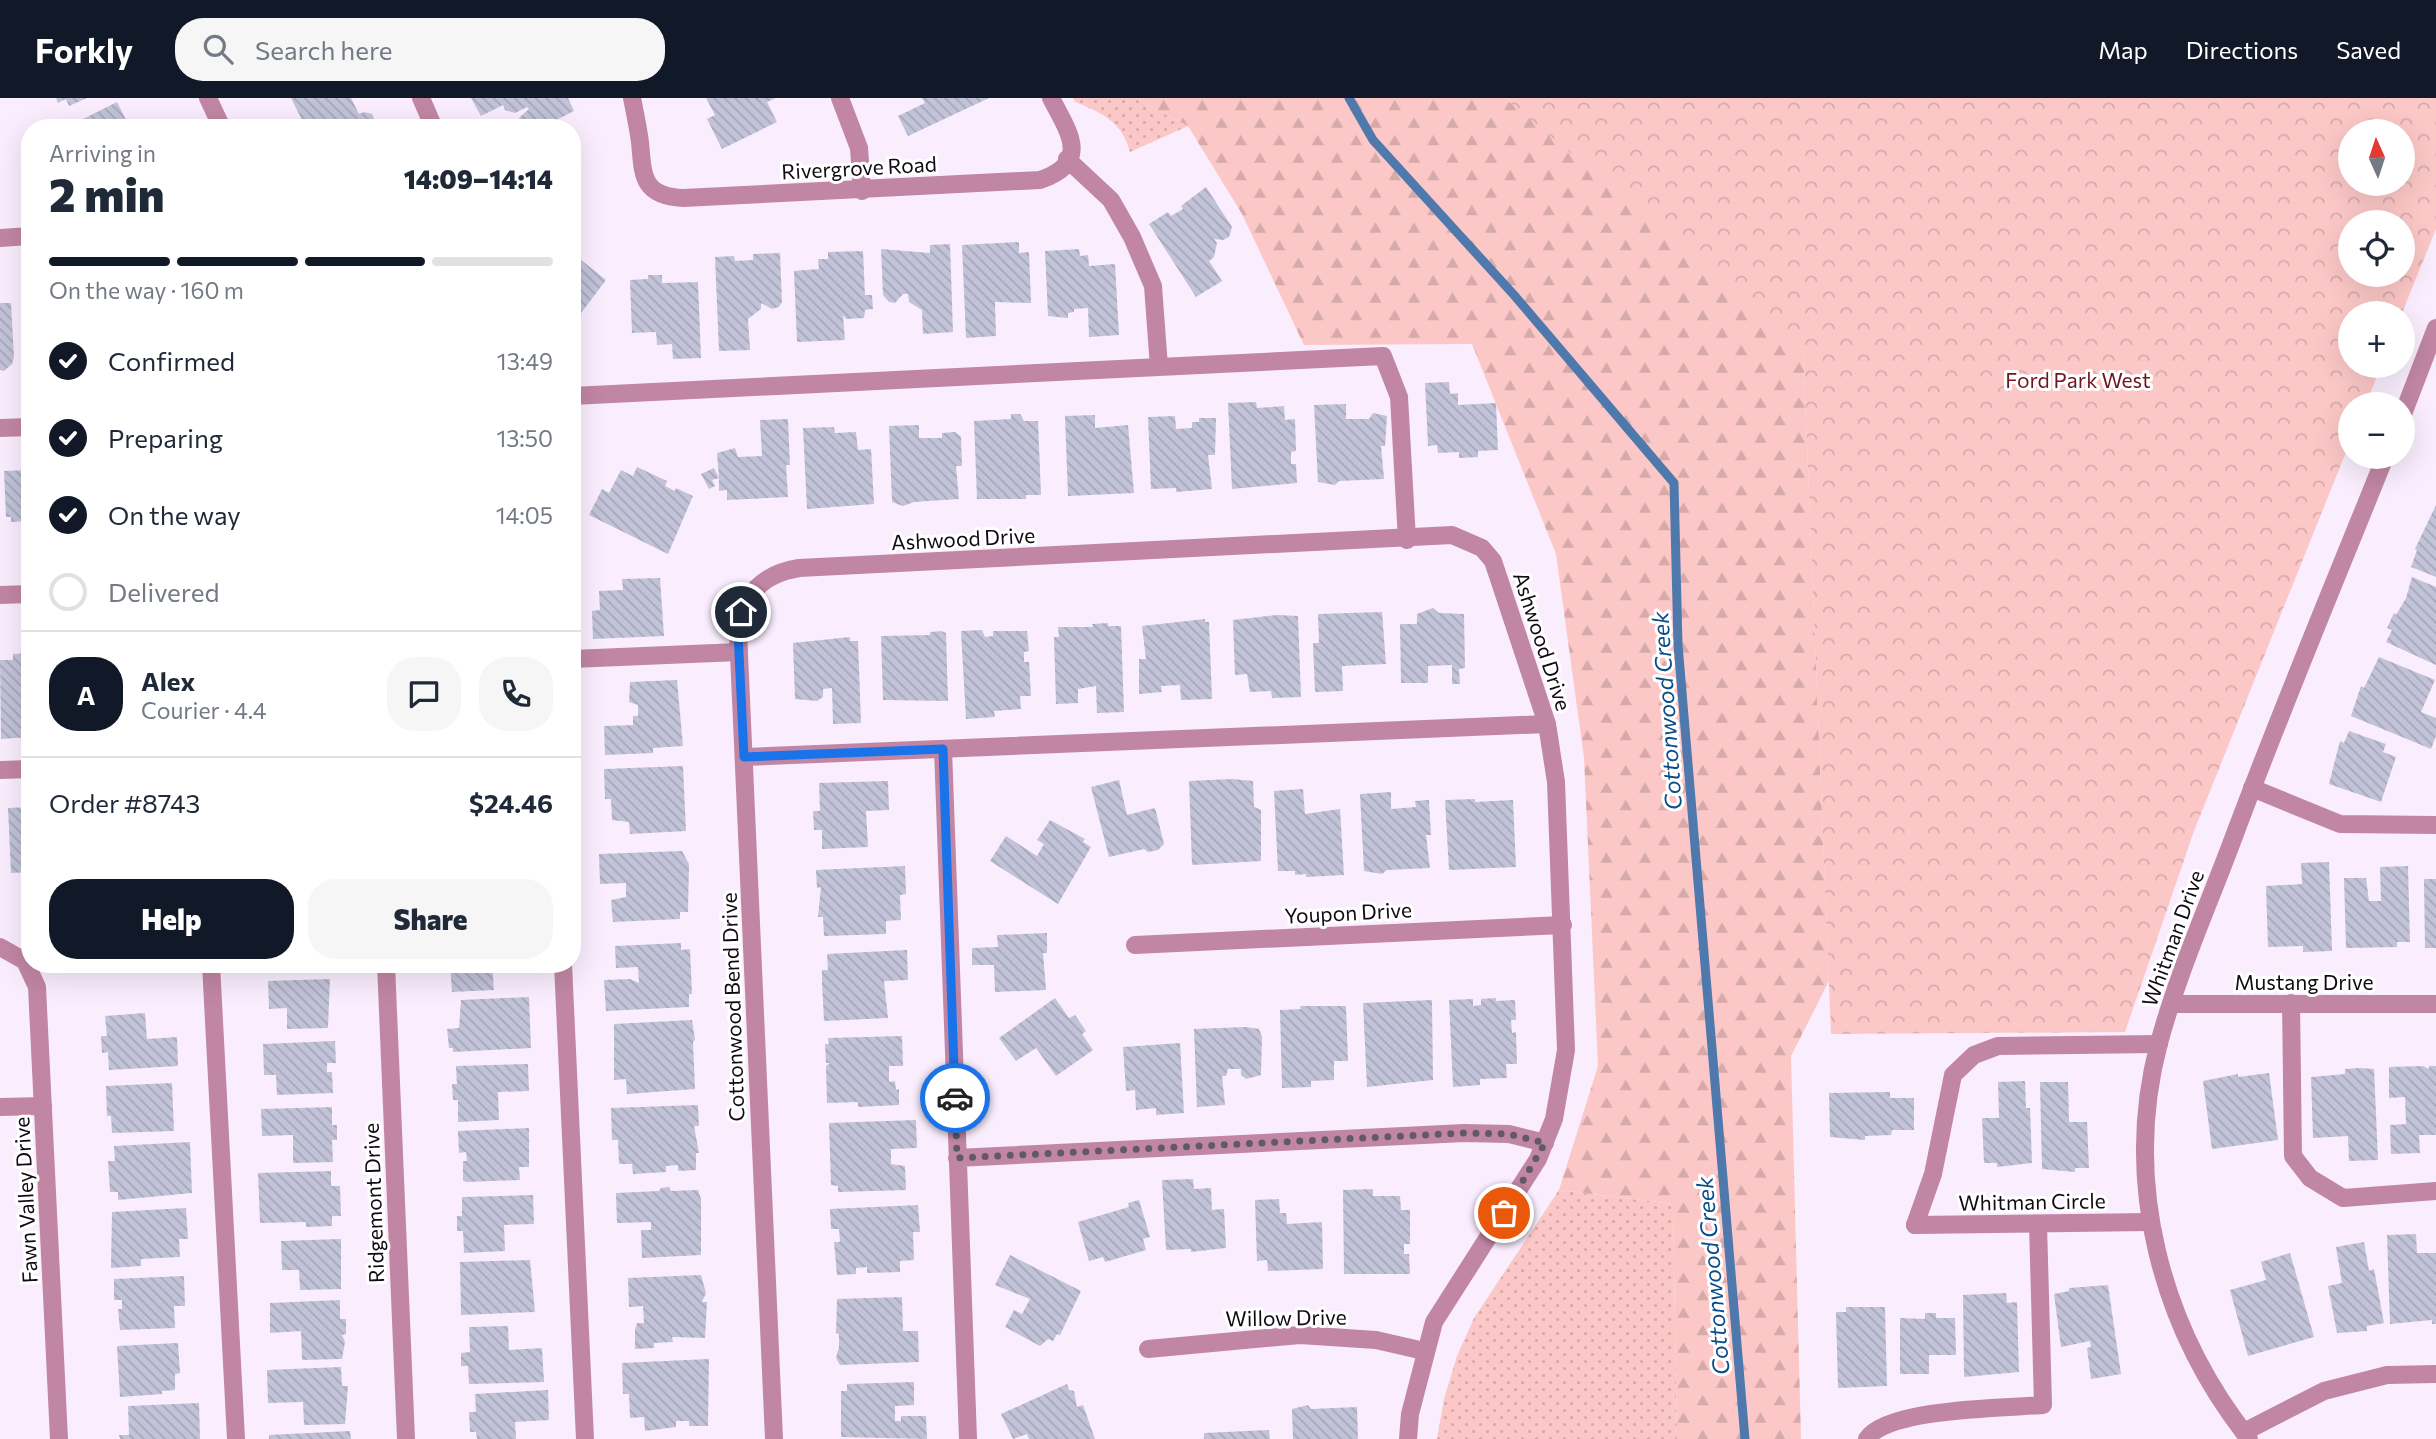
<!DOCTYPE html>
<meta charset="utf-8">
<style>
body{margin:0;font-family:Commissioner,sans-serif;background:#f6f6f7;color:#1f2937;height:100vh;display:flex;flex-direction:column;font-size:26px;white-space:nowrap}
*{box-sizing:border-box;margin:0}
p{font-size:23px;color:#747a83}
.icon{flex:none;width:38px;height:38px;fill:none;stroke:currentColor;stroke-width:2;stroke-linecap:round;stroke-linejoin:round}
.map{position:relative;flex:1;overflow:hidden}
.panel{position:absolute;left:21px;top:21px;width:560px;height:854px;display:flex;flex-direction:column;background:#fff;border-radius:28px;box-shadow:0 7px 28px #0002}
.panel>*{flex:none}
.needle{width:46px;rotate:357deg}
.tools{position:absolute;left:2338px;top:21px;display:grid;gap:14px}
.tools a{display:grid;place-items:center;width:77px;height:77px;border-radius:50%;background:#fff;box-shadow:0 7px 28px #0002;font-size:35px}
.pin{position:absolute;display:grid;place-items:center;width:60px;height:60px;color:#fff;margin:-30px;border:4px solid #fff;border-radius:50%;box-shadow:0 2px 7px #0007}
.courier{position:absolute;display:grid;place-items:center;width:70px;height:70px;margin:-35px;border:5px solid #1a73e8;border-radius:50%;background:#fff;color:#222;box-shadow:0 2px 9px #0007}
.summary em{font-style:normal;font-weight:800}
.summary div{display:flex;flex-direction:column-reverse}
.summary{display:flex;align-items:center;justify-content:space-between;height:119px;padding:0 28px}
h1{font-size:46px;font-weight:800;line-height:52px}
.bar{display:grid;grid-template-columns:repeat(4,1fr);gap:10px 7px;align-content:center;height:84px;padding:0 28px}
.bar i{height:9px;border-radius:5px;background:#e0e1e3}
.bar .on{background:#111827}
.bar p{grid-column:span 4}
.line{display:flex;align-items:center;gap:18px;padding:0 28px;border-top:2px solid #e0e1e3}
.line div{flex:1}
.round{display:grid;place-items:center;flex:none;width:74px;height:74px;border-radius:28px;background:#f6f6f7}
ol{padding:0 28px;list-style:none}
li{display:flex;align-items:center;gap:21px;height:77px}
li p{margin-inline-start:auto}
li .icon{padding:7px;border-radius:50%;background:#111827;color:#fff;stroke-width:4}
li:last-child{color:#747a83}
li i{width:38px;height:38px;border:4px solid #e0e1e3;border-radius:50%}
.action{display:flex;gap:14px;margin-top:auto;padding:14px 28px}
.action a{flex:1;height:80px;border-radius:28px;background:#111827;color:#fff;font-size:28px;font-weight:800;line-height:80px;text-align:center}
.action a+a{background:#f6f6f7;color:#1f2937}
header{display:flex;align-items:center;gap:42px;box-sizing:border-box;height:98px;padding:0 35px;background:#111827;color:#fff}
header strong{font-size:33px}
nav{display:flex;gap:38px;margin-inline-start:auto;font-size:24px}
.search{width:490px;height:63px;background:#f6f6f7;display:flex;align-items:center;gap:18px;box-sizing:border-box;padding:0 24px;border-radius:28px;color:#747a83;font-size:26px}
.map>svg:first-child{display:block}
</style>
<header>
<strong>Forkly</strong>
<div class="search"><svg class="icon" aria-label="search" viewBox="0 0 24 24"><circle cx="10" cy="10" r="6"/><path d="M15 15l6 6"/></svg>Search here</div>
<nav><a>Map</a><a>Directions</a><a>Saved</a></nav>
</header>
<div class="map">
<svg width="2436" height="1341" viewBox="0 0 2436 1341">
<defs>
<pattern id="grass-dots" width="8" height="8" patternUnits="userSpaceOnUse" patternTransform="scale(1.75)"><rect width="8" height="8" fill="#fcc8c7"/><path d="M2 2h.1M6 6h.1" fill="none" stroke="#d7aaaa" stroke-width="1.8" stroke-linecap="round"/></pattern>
<pattern id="forest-firs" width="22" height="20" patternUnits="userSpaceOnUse" patternTransform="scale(1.75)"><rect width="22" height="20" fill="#fcc8c7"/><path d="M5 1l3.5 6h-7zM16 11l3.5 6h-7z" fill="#d7aaaa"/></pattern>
<pattern id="park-crowns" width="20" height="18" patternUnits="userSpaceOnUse" patternTransform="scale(1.75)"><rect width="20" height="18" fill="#fcc8c7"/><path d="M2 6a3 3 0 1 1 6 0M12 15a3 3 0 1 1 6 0" fill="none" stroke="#d7aaaa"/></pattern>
<pattern id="building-back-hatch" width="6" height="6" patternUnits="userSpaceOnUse" patternTransform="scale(1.75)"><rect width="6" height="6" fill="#c2c3d9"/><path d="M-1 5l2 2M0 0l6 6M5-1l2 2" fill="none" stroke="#a6a6b9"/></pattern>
</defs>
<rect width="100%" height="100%" fill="#faeefe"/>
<path fill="url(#grass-dots)" d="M1073 0H1134L1188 28 1130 54C1122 24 1103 15 1075 4Z
M1559 1092 1673 1106 1677 1341H1437L1444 1301 1457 1258 1474 1220Z"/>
<path fill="url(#forest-firs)" d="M1134 0H1505L1803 248 1829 883 1791 958 1801 1341H1677L1673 1106 1559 1092 1598 968 1584 660 1556 456 1472 246 1304 247 1242 116 1188 28Z"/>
<path fill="url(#park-crowns)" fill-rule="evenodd" d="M1505 0H2436V131L2402 215H2350V268H2381L2366 306H2350V344L2194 733 2125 934 1831 936 1803 249ZM2350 33H2403V86H2350ZM2350 124H2403V177H2350Z"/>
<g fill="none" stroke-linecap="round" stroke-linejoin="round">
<path stroke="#4f79ac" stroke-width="9" d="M1349 0 1373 42 1514 197 1674 385 1678 547 1745 1341"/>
</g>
<path fill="url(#building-back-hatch)" d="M56 0H87L69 8 66 1 58 5Z
M291 0H351L359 16 364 14 372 16 375 23 373 30H306Z
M471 0H568L574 13 541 30H524L519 20 529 11 527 9 515 15 505 12 503 7 481 18Z
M706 0H776L767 4 777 24 722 51 707 21 715 17Z
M922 0H989L908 38 898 18 925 5Z
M117 4 130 30H83L79 23Z
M1206 89 1232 129 1229 139 1223 142 1214 141 1217 145 1214 159 1209 163 1222 183 1196 199 1149 126 1168 114 1171 118 1183 111 1181 108Z
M1019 144V155L1029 154 1031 205 995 204 996 238 966 240 962 147Z
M950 146 953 234 923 236 922 212 909 204 908 196H903L895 205 889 204 883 197 881 151 930 155V147Z
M1079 151 1080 158 1088 157 1089 168 1115 166 1119 237 1089 239 1088 210 1074 211V214L1068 215V220L1048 218 1045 153Z
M863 153 865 197H872L873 211 865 212 864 220 846 221 843 217 845 242 797 244 794 173 819 171 818 161H828V154Z
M780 155 782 204 779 209 772 211 761 205V211L748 221 750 252 719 253 715 159 734 158 735 163 753 162V156Z
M576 158 606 182 572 227V164Z
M648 177H662V185L698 184 701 260 673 261 672 246 657 247 656 234 632 235 630 182 648 181Z
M0 205H11L14 259 12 266 4 273 0 272Z
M1449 284 1450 296 1458 295V307L1496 305 1498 352 1478 353V359L1459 360V354L1438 355 1437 347 1428 348 1425 285Z
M1256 304 1257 310 1284 308 1285 322 1295 321 1296 353 1291 354V366H1296L1297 385 1232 391 1228 305Z
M1346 306V321H1369L1373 315 1387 318 1385 348H1381L1384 381 1339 383 1335 387 1318 384 1314 307Z
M1011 316H1020L1024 323H1038L1041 397H1026V401H977L974 323 1011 321Z
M1095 317V330L1128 327 1134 395 1068 398 1065 318Z
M1175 318 1176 331 1192 330V324H1199V320H1216L1215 357H1208L1212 391 1176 394V390L1151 391 1148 319Z
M788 321 790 367H786L788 399 727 402V392L719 393V380L712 382 715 388 709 391 701 376 714 370 719 380 717 355 735 350 738 359 762 358 760 322Z
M919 327V340H942V335L955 334 961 339 962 368H956L959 401 914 404 903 408 892 404 889 328Z
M834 329 835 335 856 334 858 352 871 351 874 406 807 411 803 330Z
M637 369 667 383 665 388 675 393 676 390 693 398 668 456 589 417 602 391 609 395 621 372 633 378Z
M30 372V423L11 424V419H6L4 373Z
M2436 407V479L2411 469 2417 452 2415 451Z
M2412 479 2436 489V567L2386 544 2392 532 2387 530 2394 515 2396 517 2406 500Z
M660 480 664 538 593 541 592 513 600 512 599 493 623 492 622 481Z
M1433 510 1439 515 1464 516 1465 570 1459 571 1460 586H1452V567L1428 568V585H1401L1400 526H1417V516Z
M1382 514 1386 566 1342 568 1343 593 1315 594 1313 545H1319L1318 516Z
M1277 517 1298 518 1301 599 1272 600 1271 593 1250 594 1247 576 1235 577 1233 522Z
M1205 521V524H1209L1212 601 1181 602 1180 587 1161 588 1162 594 1139 596V561H1146L1142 528Z
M1108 525V528H1121L1124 614 1097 615 1096 588 1078 591V605L1056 606 1054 539H1059L1058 529H1093L1092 526Z
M982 532 985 539 993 538V533H1027L1029 553 1024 554V564H1029L1031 598H1020L1021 611 994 613 995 619 966 621 961 533Z
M941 533 946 535 948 603 883 602 881 538 930 537V534Z
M850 539V543H858L861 625 833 626 832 590 823 591V599L817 603 795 601 793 545Z
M30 555V639L1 641 0 562H13V556Z
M2379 559 2435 582 2421 614 2436 620V638L2431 651 2351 618 2361 588 2364 590Z
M677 582 683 648 653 650V655L605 657 604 628 633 627V618H638V607L629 604 630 584Z
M2349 633 2386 646 2383 654 2396 659 2381 704 2329 686 2340 643 2344 645Z
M683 668 686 733 630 736 629 724 612 722 611 701H605L604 671Z
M1232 681 1253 683 1254 709 1261 712V763L1192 767 1189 683Z
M1119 682 1127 717 1155 710 1164 746 1158 752 1148 754 1144 751 1109 759 1091 689Z
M888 683 889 712 866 713 868 749 822 751V732H814L813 713H820L819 685Z
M1303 691 1305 716 1340 711 1344 777 1306 779V776L1295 777V773H1278L1274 693Z
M1391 694V711L1416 709 1415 703 1429 702 1431 737H1426L1430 770 1387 772 1382 776 1364 773 1360 696Z
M1475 701V704L1513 702 1516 769 1449 772 1445 702Z
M30 709V774L11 775 8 710Z
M1050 722 1085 741 1083 744 1091 749 1058 806 990 763 1006 738 1037 758 1044 746 1037 742Z
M682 753 689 766 688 814H680V821L613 824 611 802 626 799V785L600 786 599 756Z
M2329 764 2332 853 2303 854V848L2268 849 2266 788 2302 786 2301 765Z
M905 768 906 796 900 797 901 822 886 823V836L824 838 823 819H818L821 789 817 790 816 772Z
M2408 768 2410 844H2397V849L2346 850 2344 780H2366L2369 803H2381L2380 769Z
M2424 781H2436V850H2425Z
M1047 835V855H1043L1046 892 995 894 994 867H972V850L998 849 997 837Z
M681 845V852L690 851 692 896H689V909L606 913 604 882 630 881 639 885 638 869 616 870 615 848Z
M907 852 908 882 884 883 888 920 824 923 822 885V872H828L827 856Z
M285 866H316V868L285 870Z
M450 866H492L494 892 452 894Z
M330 881 328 930 287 931V910L269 911 268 883Z
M529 899 531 950 453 954V950H449L447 931 459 930 461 902Z
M1055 900 1069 920 1075 917 1086 933 1082 936 1093 952 1056 978 1036 950 1016 963 999 940Z
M1496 900V903L1515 902 1516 922H1511L1512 935 1516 934 1517 966H1506L1507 980 1480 981V987L1453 989 1449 902 1473 901V908L1481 907V901Z
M1432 902 1433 982 1367 989 1363 905Z
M1300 908H1346L1348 963H1334V982L1311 983V989L1282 990 1280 912 1301 911Z
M145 915 147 941 177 939 178 968 109 972 108 954 102 955 101 938H107L105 918Z
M692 922 695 942 693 944 695 991 627 996 626 981 614 982V926Z
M1246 929 1259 931 1262 939 1261 977 1246 981 1241 977V971H1228L1226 978H1222L1225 1007 1197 1009 1194 931Z
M902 938 903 968H889V984L895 983 896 992 899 991V1007L858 1009V1004L827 1005 826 968 830 965H826L825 946H829L828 940Z
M335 943 336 965H327V974H332L333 995 277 997 276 977H264L263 946Z
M1180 945 1184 1015 1156 1017V1010L1136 1012 1135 992 1126 993 1123 949Z
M528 966 529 993 498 994 499 1022 458 1024V1002H453L452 986H457L456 968Z
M2423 968 2429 971V968H2436V1037H2419L2420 1055 2391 1056 2390 1027 2406 1026 2405 999 2389 1000V969Z
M2360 970 2374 971 2378 1062 2349 1063 2348 1038 2313 1040 2311 979 2345 976V971Z
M2269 975 2278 1042 2212 1051 2203 983 2238 976V979Z
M2025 983 2026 1010H2030L2032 1065 1997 1069V1065H1984L1982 1020H1999L1998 984Z
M2040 984H2068L2069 1024H2087L2089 1070H2075V1074L2042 1071Z
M172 985 174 1033 112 1035 111 1018H107L106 988Z
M1890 994V1000H1914V1032H1892L1891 1037 1865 1038V1042L1830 1039 1829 995Z
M698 1007 699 1028H694L699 1055H696V1072L678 1073V1067L666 1068V1074L633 1076 632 1066H619L618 1042H612L611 1010Z
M332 1009V1027H337V1042H332L333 1064 293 1065V1037L262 1038 261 1011Z
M916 1022 917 1050 891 1051V1066L905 1068 906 1092 838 1094V1088L831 1087 829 1025Z
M529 1030V1069H519L520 1082 466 1084 463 1082V1063H467L466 1054 459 1055 458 1033Z
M190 1044 192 1095 118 1102V1094H110L108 1063H115L114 1048Z
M331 1073V1088H340L341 1118H332V1128L306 1129V1124L260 1125 258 1075Z
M1193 1081 1194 1091 1211 1090 1212 1112 1224 1111 1226 1150 1191 1154V1151L1166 1152 1162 1082Z
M669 1089 671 1093 698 1092 701 1101V1157L642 1160 641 1132H651V1124L617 1125 616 1095 659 1093 661 1090Z
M1373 1091V1098H1400L1401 1112H1410V1146H1404V1156H1409L1410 1176H1344L1343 1092Z
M533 1097 534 1126 504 1127 505 1153 464 1155 463 1133H457V1118H462V1099Z
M1279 1101 1280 1115H1286L1287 1126 1322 1124 1323 1171 1268 1173 1267 1162 1257 1163 1255 1102Z
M1139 1102 1150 1139 1143 1141 1146 1152 1105 1164 1103 1159 1089 1163 1078 1124 1129 1109 1128 1105Z
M918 1107 920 1134H913L914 1162 900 1163V1174L867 1175V1169L856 1170V1176L837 1177 834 1144H840L839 1131H831L830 1111Z
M186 1110 188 1141H179L180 1159 141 1161V1168L111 1170 112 1114Z
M2416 1136 2417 1155H2436V1226H2432V1222L2390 1226 2387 1137Z
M341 1141V1191L300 1192 299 1172H282L281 1143Z
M2364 1144 2369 1173 2374 1171 2384 1225 2367 1228V1233L2337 1235 2328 1188 2342 1185 2336 1149Z
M2290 1155 2314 1239 2248 1258 2230 1192 2266 1182 2261 1164Z
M1010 1157 1081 1193 1060 1237 1057 1236 1053 1243 1048 1241 1040 1248 1005 1229 1014 1212 1022 1216 1030 1201 995 1187Z
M530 1162 535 1214 461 1217 460 1164Z
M701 1177 706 1195 702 1204H707L705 1240 672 1239 673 1244 654 1245V1250L635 1251V1232L637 1225H644L643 1208 629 1209 628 1180Z
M184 1178 185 1208H174L175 1230 120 1232 118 1211H122V1202H114V1181Z
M2108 1187 2121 1276 2091 1281 2087 1250 2091 1249 2090 1243 2061 1249 2054 1196 2069 1193V1190Z
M2006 1195 2007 1205 2017 1204 2019 1274 1964 1279 1963 1197Z
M902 1199 903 1233H918L919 1264 840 1267 836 1260 839 1249V1236L836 1235 837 1201Z
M340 1202V1221H346V1236L342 1237 345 1244 342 1261 302 1262 301 1233 270 1235V1205Z
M1846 1209H1885L1887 1288 1838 1290 1836 1214H1846Z
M1925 1215H1936V1220H1955L1956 1257H1929V1276H1900V1220L1925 1221Z
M508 1228 509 1252 542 1250 544 1284 469 1286 468 1268H461V1255L470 1254 469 1229Z
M178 1245 180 1275 175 1276V1292L162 1293V1296L120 1299 117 1248Z
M709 1261 708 1328H689V1323H676V1329L645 1333 644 1319 630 1320 629 1296H623L622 1265Z
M341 1269 342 1288H348L345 1326 304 1327 303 1304 268 1305 267 1272Z
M914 1284V1307L895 1308V1323H901V1318H926L927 1341 841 1339V1293H847V1286Z
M1067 1286 1069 1292 1074 1293 1077 1309 1083 1307 1095 1341H1029L1027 1336 1013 1341 1001 1316Z
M548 1292 549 1322 515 1324 516 1341H477L476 1334H470L469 1314H476L475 1296Z
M199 1305 200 1341H120L119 1337H129L128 1308Z
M1308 1307 1311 1311 1357 1309 1358 1341H1293L1292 1311Z
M1269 1332 1270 1341H1204V1335Z
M350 1333 351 1341H269V1337Z"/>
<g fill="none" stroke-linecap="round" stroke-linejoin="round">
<path stroke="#c186a3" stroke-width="18" d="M421 0 434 30
M840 0 859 50 862 93
M1067 61 1111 102 1132 139 1153 188 1159 269
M572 298 1383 258 1399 299 1407 442
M0 330 30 329
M572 561 739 554
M943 651 968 1341
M744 659 1547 626
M0 672 30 671
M2252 690 2340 726 2436 727
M211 866 236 1341
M563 866 585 1341
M2291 905 2293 1058 2310 1080 2343 1100 2436 1093
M0 1009 43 1008
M957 1060 1464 1035 1509 1036 1545 1045
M1915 1127 1933 1076 1953 977 1974 957 1998 948 2159 946
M1867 1341C1887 1310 2006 1310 2043 1307L2038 1126"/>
<path stroke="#c186a3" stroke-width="18" d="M208 0 222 30
M632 0C635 15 638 29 640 44 643 76 641 98 683 100L1040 82C1093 64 1067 32 1051 0
M0 140 30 138
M0 497 30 496
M1135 847 1563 827
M0 849 25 863 37 889 59 1341
M386 866 406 1341
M2172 906H2436
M1915 1127 2150 1124
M1148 1251 1300 1237 1376 1242 1424 1253
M2244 1334 2324 1293 2387 1277 2436 1276
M774 1341 738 534C743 496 762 476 799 470L1452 437 1482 450 1493 463 1547 626 1556 684 1566 952 1554 1021 1538 1061 1434 1224 1410 1316 1408 1341"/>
<path stroke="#c186a3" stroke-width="18" d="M2403 316 2436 230
M2249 1341C2161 1230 2122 1084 2159 945 2178 875 2208 808 2233 741 2281 612 2334 486 2385 359"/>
</g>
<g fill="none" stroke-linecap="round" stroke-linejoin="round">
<path stroke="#615a64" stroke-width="7" stroke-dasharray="0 12.6" d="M955 1000 957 1060 1464 1035 1509 1036 1545 1045 1504 1115"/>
<path stroke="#1a73e8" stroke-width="9" d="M741 514 738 534 744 659 943 651 955 1000"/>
</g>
<g text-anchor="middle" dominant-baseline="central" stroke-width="6" stroke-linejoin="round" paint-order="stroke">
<g font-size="21" fill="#0f0b11" stroke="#fff">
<text transform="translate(859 69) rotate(-3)">Rivergrove Road</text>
<text transform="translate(963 440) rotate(-3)">Ashwood Drive</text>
<text transform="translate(1543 543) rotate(72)">Ashwood Drive</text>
<text transform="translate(1348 814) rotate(-3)">Youpon Drive</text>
<text transform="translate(2172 840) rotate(-70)">Whitman Drive</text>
<text x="2304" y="883">Mustang Drive</text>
<text transform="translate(732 909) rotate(-92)">Cottonwood Bend Drive</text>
<text transform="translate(25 1102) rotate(-93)">Fawn Valley Drive</text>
<text transform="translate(2032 1103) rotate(-1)">Whitman Circle</text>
<text transform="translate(373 1105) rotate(-92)">Ridgemont Drive</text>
<text transform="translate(1286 1219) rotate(-1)">Willow Drive</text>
</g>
<g font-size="21" fill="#6e1520" stroke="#fff">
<text x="2078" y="281">Ford Park West</text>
</g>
<g font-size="23" font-style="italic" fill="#084d8c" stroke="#fff">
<text transform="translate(1666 613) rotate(-94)">Cottonwood Creek</text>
<text transform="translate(1712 1178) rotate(-95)">Cottonwood Creek</text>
</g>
</g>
</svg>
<div class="tools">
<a><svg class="needle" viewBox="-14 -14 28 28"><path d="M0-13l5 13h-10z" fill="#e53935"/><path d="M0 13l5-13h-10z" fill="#747a83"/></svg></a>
<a><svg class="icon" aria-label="locate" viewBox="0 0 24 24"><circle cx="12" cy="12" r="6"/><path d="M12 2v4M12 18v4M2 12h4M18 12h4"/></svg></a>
<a>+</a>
<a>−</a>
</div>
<div class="pin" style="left:1504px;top:1115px;background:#ea580c"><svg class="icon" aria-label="bag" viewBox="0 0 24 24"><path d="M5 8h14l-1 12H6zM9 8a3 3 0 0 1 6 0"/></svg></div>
<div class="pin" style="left:741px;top:514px;background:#1f2937"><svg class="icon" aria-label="home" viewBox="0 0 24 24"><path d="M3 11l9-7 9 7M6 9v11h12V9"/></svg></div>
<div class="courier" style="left:955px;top:1000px"><svg class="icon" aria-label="car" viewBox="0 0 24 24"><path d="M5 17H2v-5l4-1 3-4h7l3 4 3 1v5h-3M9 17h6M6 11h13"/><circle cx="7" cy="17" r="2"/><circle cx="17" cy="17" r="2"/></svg></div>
<section class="panel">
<div class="summary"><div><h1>2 min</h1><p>Arriving in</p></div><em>14:09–14:14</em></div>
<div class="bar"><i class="on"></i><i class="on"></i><i class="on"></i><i></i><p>On the way · 160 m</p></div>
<ol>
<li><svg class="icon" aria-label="check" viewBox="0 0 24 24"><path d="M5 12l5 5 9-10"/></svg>Confirmed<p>13:49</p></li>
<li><svg class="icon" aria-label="check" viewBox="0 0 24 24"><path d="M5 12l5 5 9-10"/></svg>Preparing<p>13:50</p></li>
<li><svg class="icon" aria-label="check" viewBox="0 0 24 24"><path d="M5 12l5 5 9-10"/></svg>On the way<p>14:05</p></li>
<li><i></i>Delivered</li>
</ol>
<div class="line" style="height:126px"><b class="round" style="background:#111827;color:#fff">A</b><div><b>Alex</b><p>Courier · 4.4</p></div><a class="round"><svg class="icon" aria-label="chat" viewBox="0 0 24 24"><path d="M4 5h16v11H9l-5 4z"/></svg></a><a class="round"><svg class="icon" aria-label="phone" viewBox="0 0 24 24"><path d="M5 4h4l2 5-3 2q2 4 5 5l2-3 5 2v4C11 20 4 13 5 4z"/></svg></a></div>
<div class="line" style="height:91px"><div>Order #8743</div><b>$24.46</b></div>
<div class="action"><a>Help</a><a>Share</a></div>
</section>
</div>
